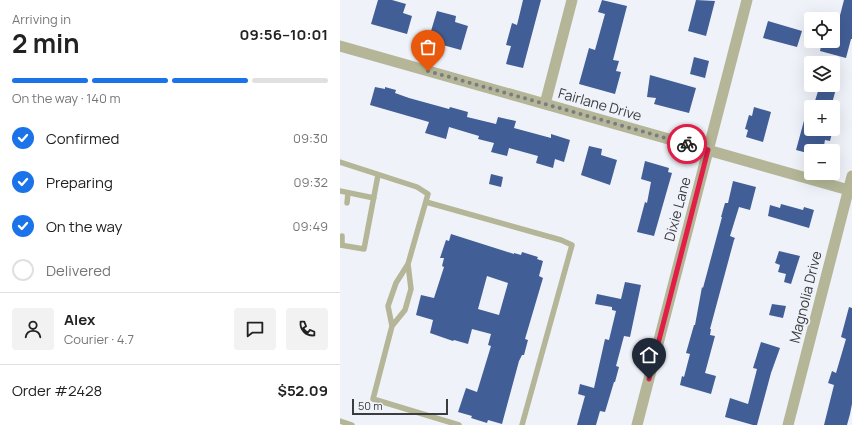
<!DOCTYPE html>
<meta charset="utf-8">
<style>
body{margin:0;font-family:Manrope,sans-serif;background:#f2f2f2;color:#222;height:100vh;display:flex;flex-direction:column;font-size:15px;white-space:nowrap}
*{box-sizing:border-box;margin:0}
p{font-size:13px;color:#767676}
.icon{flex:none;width:22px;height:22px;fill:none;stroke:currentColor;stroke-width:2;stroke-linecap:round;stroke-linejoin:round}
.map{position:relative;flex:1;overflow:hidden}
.side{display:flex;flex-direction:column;background:#fff;width:340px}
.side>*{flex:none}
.controls{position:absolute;left:464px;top:12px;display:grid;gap:8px}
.controls a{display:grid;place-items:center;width:36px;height:36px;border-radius:4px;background:#fff;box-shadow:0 4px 16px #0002;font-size:20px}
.scale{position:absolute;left:12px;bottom:10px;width:96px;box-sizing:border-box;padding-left:4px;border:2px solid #3b3c3f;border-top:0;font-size:11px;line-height:14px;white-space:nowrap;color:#3b3c3f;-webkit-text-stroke:3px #eff3f9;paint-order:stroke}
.pin{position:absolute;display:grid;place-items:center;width:34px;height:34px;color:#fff;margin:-41px -17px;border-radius:50% 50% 50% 0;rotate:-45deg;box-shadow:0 0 4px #0007}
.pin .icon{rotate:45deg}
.courier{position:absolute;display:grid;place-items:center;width:40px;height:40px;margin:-20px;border:3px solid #e11d48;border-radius:50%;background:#fff;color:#222;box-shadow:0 1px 5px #0007}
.summary em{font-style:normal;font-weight:700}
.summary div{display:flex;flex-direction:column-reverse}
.summary{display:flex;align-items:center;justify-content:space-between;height:68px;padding:0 12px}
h1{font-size:26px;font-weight:700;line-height:30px}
.bar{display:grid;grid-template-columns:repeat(4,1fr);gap:6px 4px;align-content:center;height:48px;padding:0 12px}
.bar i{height:5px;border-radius:3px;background:#e0e0e0}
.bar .current{background:#1a73e8}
.bar p{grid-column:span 4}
.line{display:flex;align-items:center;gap:10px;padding:0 12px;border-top:1px solid #e0e0e0}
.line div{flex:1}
.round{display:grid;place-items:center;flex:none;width:42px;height:42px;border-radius:4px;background:#f2f2f2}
ol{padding:0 12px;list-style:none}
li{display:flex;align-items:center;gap:12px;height:44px}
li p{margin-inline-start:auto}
li .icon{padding:4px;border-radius:50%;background:#1a73e8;color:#fff;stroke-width:4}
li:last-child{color:#767676}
li i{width:22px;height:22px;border:2px solid #e0e0e0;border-radius:50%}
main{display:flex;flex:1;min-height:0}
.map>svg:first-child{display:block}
</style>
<main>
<section class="side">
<div class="summary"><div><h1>2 min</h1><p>Arriving in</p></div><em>09:56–10:01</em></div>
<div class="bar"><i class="current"></i><i class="current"></i><i class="current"></i><i></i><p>On the way · 140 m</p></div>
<ol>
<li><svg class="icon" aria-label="check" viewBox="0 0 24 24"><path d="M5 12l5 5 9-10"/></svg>Confirmed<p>09:30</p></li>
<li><svg class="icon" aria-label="check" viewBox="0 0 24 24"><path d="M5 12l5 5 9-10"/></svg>Preparing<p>09:32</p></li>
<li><svg class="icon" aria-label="check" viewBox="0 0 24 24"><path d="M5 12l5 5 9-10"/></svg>On the way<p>09:49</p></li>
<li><i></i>Delivered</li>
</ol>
<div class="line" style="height:72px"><a class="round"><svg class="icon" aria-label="person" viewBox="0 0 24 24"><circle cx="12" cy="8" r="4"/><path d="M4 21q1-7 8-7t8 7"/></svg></a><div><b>Alex</b><p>Courier · 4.7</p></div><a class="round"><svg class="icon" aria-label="chat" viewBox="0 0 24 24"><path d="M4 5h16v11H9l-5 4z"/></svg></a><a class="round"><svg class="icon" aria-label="phone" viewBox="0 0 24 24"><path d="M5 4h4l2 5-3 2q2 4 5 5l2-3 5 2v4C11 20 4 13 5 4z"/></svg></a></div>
<div class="line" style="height:52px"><div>Order #2428</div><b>$52.09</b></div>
</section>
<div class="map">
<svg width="512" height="425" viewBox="0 0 512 425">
<rect width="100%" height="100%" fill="#eff3f9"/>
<path fill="#425e96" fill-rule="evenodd" d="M38 0H52L66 4 63 13 72 16 67 34 31 24Z
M183 0H201L183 68 166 64 171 46 166 45 172 23 177 25Z
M262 0 287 6 273 60 279 61 276 71 281 72 275 94 239 84 249 48 255 50 265 14 258 12Z
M356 0 375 1 366 36 348 31Z
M504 0H512V39H511L506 58 480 51 482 41H493V21L498 23Z
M97 11 116 16 115 22 128 26 121 50 88 41Z
M428 21 462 31 457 47 423 38Z
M354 57 369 61 365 78 350 74Z
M310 75 356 88 349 113 314 104 316 98 307 97Z
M480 85H497L491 107H484L474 104Z
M35 87 45 89V87L56 90 55 93 69 98 109 109 110 107 128 112 127 117 156 124 158 117 176 121 174 128 211 138V134L230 140 224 162 215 159 213 168 196 163 198 156 169 148 167 156 151 152 154 143 138 139 139 136 109 127 106 139 85 133 89 122 30 105Z
M468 106H471V129H493L490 141 485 140 483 151H471V154L456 150Z
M414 107 431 112 423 142 406 137 408 130 405 129 409 115 412 116Z
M249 146 262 149 261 155 277 160 270 185 241 175Z
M305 161 329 168 328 172 332 173 314 236 297 232 305 202 307 203 311 182 301 179Z
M151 174 163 177 161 187 149 184Z
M393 181 416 187 410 210 399 207 390 236 395 238 394 240 370 329H371L370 335 375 336 365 373 376 376 371 394 340 385 342 376 344 377 350 354 346 353 354 325H355L362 287 363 288 382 217H381L385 203H388Z
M441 204 463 210 464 207 474 210 469 228 428 216 430 205 440 208Z
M111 234 174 254V253L181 255 182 252 198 257 197 259 203 261 199 276 203 278 185 339 188 340 184 355H182L179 361 162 424 148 420 147 423 131 418 132 416 118 412 126 388 137 392 151 346 148 345 151 334 132 329 128 344 114 340 113 341 90 333 93 320 76 315 81 295 94 298 104 267 102 266 104 258H100L106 240 109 241ZM147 276 168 283 159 315 138 309Z
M439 251 460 256 451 284 444 282 446 274 438 272 440 265 435 263Z
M285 282 301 285 290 337 284 336 276 366 279 367 275 382H274L265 412 260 411 256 425H237L245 396 238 394 240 384 254 388 265 339 269 340 276 311 272 310V307L255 304 257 294 281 299Z
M432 304 446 306 443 318 429 315Z
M509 307 512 308V404L510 414 507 425H484L494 385 488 383 492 371 496 373 506 339 501 337Z
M421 342 440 348 431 373 417 425H413L385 417 390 398 408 404 417 369 413 368Z"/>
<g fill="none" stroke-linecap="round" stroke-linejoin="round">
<path stroke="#b4b697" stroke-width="5.5" d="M0 162 77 187 88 194 68 264 56 283 48 306 52 326
M0 191 34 198
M86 202 221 240 232 245 182 425
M7 203 8 193
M0 245 24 249 38 175
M2 245V236
M68 264 71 289 65 310 52 326 33 399 119 425
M0 421 12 425"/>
<path stroke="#b4b697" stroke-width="11" d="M0 46 512 191
M205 104 232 0
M297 425 407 0
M448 425 512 176"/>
</g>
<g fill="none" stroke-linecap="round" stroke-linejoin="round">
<path stroke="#7a7c80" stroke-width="4" stroke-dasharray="0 7.2" d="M88 71 347 144"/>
<path stroke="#e11d48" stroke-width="5" d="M309 379 368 150 347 144"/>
</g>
<g text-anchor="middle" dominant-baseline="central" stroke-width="4" stroke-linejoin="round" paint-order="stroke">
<g font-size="14" fill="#3b3c3f" stroke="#eff3f9">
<text transform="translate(260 104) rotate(16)">Fairlane Drive</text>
<text transform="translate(337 209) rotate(-75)">Dixie Lane</text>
<text transform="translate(465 297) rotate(-76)">Magnolia Drive</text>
</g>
</g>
</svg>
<div class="controls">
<a><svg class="icon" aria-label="locate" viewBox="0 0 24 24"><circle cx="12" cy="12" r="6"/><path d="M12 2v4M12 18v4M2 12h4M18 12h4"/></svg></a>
<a><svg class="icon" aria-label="layers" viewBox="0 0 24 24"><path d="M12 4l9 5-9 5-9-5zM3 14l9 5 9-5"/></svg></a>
<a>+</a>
<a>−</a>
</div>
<div class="scale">50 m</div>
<div class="pin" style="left:88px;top:71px;background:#ea580c"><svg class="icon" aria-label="bag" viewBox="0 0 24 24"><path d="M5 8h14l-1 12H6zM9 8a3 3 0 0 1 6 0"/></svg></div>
<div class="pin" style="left:309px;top:379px;background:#1f2937"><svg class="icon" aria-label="home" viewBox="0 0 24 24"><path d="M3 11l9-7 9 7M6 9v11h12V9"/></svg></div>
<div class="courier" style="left:347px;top:144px"><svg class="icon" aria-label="bike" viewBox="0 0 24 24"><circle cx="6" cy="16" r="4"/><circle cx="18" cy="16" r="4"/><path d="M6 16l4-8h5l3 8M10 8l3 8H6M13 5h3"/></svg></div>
</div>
</main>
